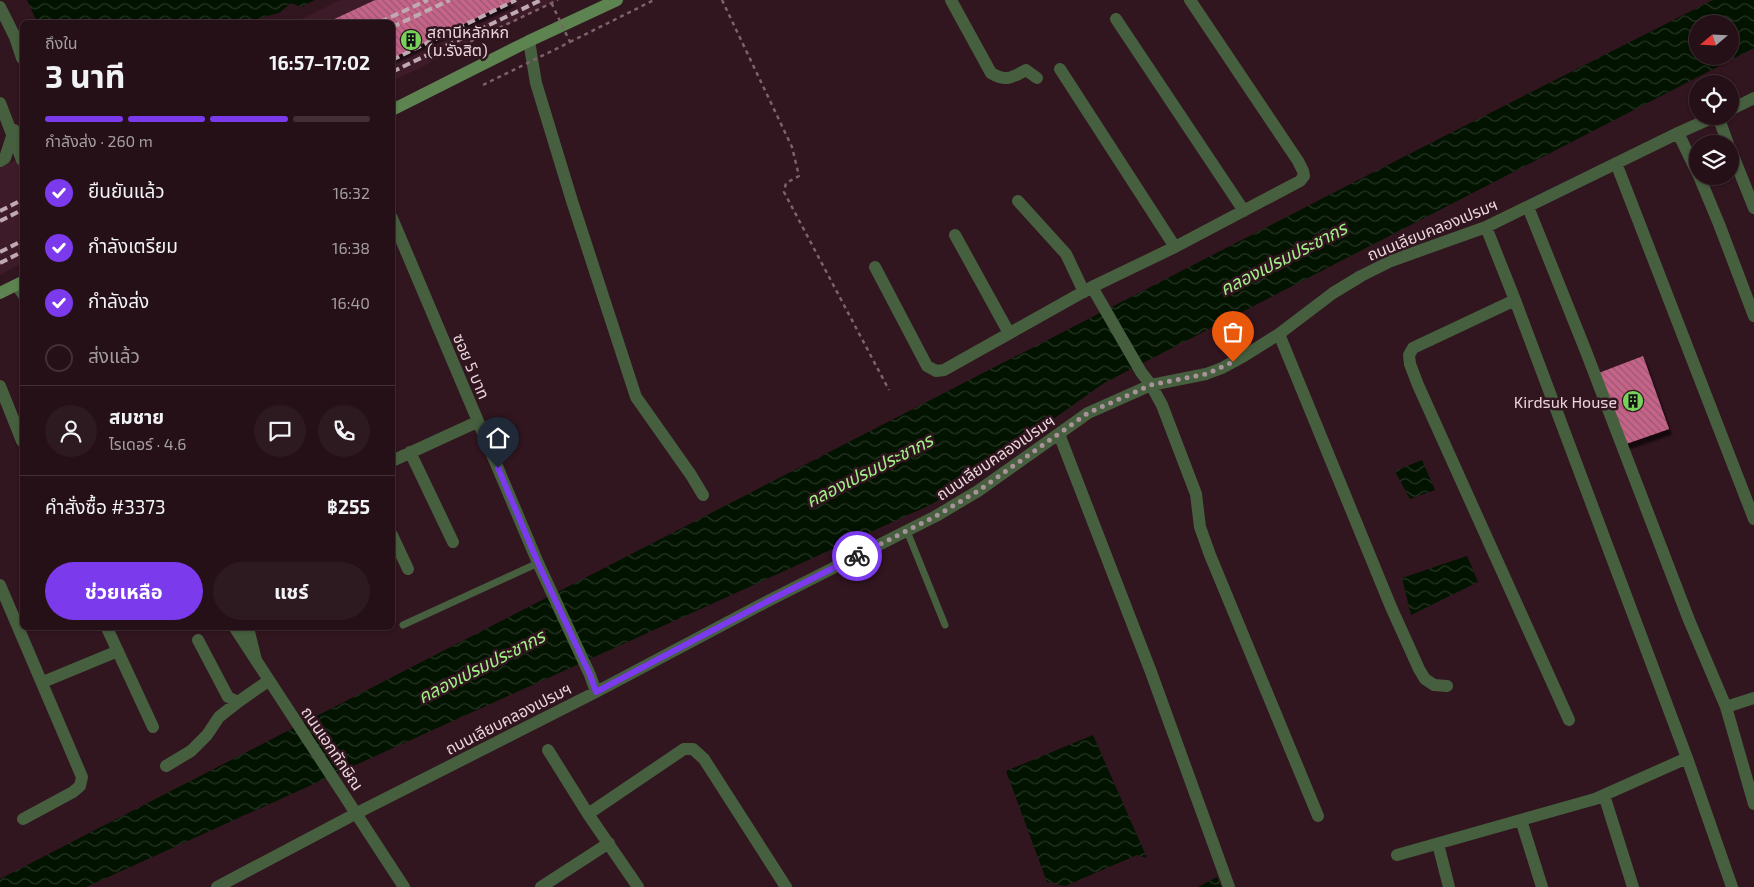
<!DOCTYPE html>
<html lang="th">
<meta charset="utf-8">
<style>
body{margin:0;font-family:"Exo 2","Noto Sans Thai",sans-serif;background:#2d1920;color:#f1f3f6;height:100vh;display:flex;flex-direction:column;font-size:19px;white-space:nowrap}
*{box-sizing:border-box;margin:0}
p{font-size:16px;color:#a39da1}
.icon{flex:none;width:28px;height:28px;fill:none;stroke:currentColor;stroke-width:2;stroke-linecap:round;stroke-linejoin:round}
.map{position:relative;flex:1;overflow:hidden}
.details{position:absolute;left:20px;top:20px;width:375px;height:610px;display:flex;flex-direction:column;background:#251017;border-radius:8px;box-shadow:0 1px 4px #0004,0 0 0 1px #423036}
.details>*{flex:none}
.needle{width:32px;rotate:251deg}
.controls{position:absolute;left:1689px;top:15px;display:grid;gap:10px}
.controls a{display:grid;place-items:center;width:50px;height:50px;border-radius:50%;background:#251017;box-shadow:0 1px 4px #0004,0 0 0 1px #423036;font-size:25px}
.pin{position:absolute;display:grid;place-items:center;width:42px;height:42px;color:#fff;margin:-51px -21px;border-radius:50% 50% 50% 0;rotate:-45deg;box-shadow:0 0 5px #0007}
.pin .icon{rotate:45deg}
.courier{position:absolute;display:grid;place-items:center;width:50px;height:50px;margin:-25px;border:4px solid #7c3aed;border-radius:50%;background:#fff;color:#222;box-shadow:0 1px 6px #0007}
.summary em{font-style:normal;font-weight:700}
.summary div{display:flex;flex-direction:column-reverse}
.summary{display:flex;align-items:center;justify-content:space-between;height:85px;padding:0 25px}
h1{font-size:32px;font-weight:700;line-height:38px}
.bar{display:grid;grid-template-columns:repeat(4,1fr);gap:8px 5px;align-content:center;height:60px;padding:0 25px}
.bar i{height:6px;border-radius:4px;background:#423036}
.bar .active{background:#7c3aed}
.bar p{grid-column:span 4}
.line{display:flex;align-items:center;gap:12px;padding:0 25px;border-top:1px solid #423036}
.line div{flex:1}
.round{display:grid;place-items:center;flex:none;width:52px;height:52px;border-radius:26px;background:#2d1920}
ol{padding:0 25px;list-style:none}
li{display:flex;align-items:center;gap:15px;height:55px}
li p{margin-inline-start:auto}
li .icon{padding:5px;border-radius:50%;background:#7c3aed;color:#fff;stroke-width:4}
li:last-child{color:#a39da1}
li i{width:28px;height:28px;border:2px solid #423036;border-radius:50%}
.action{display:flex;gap:10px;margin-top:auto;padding:10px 25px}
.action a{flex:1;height:58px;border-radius:30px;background:#7c3aed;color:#fff;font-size:20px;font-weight:700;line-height:58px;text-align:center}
.action a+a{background:#2d1920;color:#f1f3f6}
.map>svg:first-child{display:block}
</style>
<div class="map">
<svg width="1754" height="887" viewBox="0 0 1754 887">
<defs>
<pattern id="water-waves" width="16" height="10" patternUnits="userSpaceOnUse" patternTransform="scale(1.25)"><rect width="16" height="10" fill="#021300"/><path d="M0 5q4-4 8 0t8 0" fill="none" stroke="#273525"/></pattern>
<pattern id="building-back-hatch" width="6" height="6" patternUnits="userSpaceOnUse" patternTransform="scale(1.25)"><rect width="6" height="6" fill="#c56489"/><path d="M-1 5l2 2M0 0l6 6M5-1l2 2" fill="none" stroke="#995770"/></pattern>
<filter id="shadow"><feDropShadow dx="3" dy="5.5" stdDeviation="1" flood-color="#0009"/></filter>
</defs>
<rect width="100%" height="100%" fill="#31151f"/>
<path fill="#3e1b29" d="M341 0H558L393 81 392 22H295Z
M22 157V263L0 275V168Z"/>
<path fill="url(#water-waves)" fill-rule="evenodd" d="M27 0H315L301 7 291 3 279 13 259 18 257 22 229 21 223 22H37Z
M1713 0H1754V48L1104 383 1038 430 982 475 930 505 86 887H0V879L1368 175ZM1698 24H1730V56H1698Z
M1422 460 1435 490 1410 499 1395 471Z
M1467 556 1478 582 1411 615 1402 578Z
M1093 735 1147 858 1137 855 1065 886 1047 882 1006 771Z
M1217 877 1221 887H1198Z"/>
<path fill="url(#building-back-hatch)" filter="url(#shadow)" d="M375 0H514L392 58V22H328Z
M1643 356 1669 429 1623 445 1596 374Z"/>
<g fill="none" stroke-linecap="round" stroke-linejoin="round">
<path stroke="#7c636b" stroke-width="2.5" stroke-dasharray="4 4" stroke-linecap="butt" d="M722 0 792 147 799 176 786 183 784 192 889 390
M570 42 654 0
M463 45 558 0"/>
<path stroke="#465f3f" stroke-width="7" d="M14 286 22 297
M907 531 945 625
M403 625 538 563"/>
<path stroke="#465f3f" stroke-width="12" d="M951 0 991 73C1006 82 1011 78 1026 70L1037 78
M0 7 15 37 22 58
M1116 19 1244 211
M529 41 536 83 572 201 636 397 691 475 703 495
M1060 69 1175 247
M1730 110 1754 98
M1718 116 1728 144
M1678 133 1698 174
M1730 148 1754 208
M0 161 5 158 14 130
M1616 163 1754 519
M1699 176 1719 224 1754 316
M1018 201 1066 254 1084 292
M1528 207 1585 349 1689 620 1726 707 1754 804
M392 218 538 563 590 675 596 692
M1486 227 1515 300 1687 758 1732 887
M955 235 1009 333
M875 267 927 366 936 371 944 370 1092 287 1141 372 1151 385 1162 405 1196 494 1200 527 1210 555 1318 816
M1092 287 1175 247 1300 181 1304 176 1303 171 1298 161 1190 0
M1515 300 1413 348 1409 355 1410 364 1418 385 1569 720
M1279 334 1391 607 1419 669 1425 679 1434 685 1447 686
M0 386 22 441
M1059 434 1151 672 1229 887
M410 452 453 542
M392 461 477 422
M392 535 408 569
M0 585 82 777 80 786 73 792 23 819
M107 628 153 727
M248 628 256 660
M198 640 228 697 238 702 268 681
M43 682 118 651
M1726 707 1754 698
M548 750 588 814 638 887
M166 766 191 751 207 735 219 717 238 702
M1604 795 1633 887
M588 814 684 749H693L704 759 786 887
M1521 820 1542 887
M1438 844 1449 887
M1397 855 1595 799 1687 758
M217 887 357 813 596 692 766 602 936 516 978 491 1088 413 1151 385 1206 374 1222 368 1244 356 1279 334 1333 293 1361 276 1391 261 1486 227 1678 133 1716 116
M541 887 609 843"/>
<path stroke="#465f3f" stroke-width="12" d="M235 628 404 887"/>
<path stroke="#5c8350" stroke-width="12" d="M392 110 529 41 617 0
M0 293 22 282"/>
<path stroke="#c0aab1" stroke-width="4" stroke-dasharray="8 4" stroke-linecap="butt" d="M380 22 428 0
M392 27 450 0
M392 60 516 0
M392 72 541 0
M0 211 22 200
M0 221 22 210
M0 252 22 241
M0 263 22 252"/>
<path stroke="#7c636b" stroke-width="2.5" stroke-dasharray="4 4" stroke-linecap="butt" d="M483 85 570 42 550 0"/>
<path stroke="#465f3f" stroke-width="12" d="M0 103 22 160"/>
</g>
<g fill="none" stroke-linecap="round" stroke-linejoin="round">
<path stroke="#a9929a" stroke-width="5" stroke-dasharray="0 9" d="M857 556 936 516 978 491 1088 413 1151 385 1206 374 1233 362"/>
<path stroke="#7c3aed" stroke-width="6" d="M498 468 538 563 590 675 596 692 766 602 857 556"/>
</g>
<defs>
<g id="building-disc" transform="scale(1.125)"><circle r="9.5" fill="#77d259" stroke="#31151f"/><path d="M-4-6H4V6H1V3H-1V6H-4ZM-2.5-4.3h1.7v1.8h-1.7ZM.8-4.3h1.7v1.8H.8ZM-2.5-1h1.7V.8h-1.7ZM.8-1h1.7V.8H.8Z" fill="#111"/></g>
</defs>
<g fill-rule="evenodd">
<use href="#building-disc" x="411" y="40"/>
<use href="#building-disc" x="1633" y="401"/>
</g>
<g text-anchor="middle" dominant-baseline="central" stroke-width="5" stroke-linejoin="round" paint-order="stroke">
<g font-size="16" fill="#ead6dc" stroke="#31151f" text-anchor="start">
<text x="427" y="31">สถานีหลักหก<tspan x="427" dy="18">(ม.รังสิต)</tspan></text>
<text x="1617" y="401" text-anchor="end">Kirdsuk House</text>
</g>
<g font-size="16" fill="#ead6dc" stroke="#31151f">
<text transform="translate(1432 229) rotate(-22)">ถนนเลียบคลองเปรมฯ</text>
<text transform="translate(472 366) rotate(67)">ซอย 5 บาท</text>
<text transform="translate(995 457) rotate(-34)">ถนนเลียบคลองเปรมฯ</text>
<text transform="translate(508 718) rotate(-27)">ถนนเลียบคลองเปรมฯ</text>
<text transform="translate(333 748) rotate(56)">ถนนเอกทักษิณ</text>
</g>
<g font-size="18" font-style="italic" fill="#a1f188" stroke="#31151f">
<text transform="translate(1283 258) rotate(-27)">คลองเปรมประชากร</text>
<text transform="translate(869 470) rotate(-27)">คลองเปรมประชากร</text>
<text transform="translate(481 666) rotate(-27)">คลองเปรมประชากร</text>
</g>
</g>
</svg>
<div class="controls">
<a><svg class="needle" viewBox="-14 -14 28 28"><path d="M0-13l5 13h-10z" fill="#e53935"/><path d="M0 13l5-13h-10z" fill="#a39da1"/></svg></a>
<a><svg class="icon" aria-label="locate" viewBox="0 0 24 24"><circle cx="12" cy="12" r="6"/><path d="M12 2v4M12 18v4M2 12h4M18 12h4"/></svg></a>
<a><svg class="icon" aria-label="layers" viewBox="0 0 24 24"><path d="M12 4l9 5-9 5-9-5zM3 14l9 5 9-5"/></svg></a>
</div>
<div class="pin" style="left:1233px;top:362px;background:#ea580c"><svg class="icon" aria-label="bag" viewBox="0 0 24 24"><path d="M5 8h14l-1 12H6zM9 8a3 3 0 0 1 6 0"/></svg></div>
<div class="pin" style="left:498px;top:468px;background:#1f2937"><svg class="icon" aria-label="home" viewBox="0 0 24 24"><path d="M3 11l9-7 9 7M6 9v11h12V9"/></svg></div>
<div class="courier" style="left:857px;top:556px"><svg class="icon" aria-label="bike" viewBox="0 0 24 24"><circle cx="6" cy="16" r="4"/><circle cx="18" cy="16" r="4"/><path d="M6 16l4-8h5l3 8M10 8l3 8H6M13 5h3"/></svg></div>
<section class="details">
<div class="summary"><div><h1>3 นาที</h1><p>ถึงใน</p></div><em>16:57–17:02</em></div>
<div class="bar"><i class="active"></i><i class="active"></i><i class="active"></i><i></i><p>กำลังส่ง · 260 m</p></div>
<ol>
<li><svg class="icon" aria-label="check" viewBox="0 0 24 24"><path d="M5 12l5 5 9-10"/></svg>ยืนยันแล้ว<p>16:32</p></li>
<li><svg class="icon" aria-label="check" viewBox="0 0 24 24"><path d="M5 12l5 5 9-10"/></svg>กำลังเตรียม<p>16:38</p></li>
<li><svg class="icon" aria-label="check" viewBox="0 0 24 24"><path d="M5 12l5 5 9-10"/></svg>กำลังส่ง<p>16:40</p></li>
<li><i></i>ส่งแล้ว</li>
</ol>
<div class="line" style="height:90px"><a class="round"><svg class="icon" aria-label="person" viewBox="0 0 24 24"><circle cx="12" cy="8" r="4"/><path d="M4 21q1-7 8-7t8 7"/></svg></a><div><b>สมชาย</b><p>ไรเดอร์ · 4.6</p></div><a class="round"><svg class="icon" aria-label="chat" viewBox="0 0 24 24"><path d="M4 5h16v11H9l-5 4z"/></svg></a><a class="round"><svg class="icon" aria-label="phone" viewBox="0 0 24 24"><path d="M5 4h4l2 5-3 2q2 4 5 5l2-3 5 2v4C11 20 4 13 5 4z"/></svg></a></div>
<div class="line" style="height:65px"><div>คำสั่งซื้อ #3373</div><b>฿255</b></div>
<div class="action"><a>ช่วยเหลือ</a><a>แชร์</a></div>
</section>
</div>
